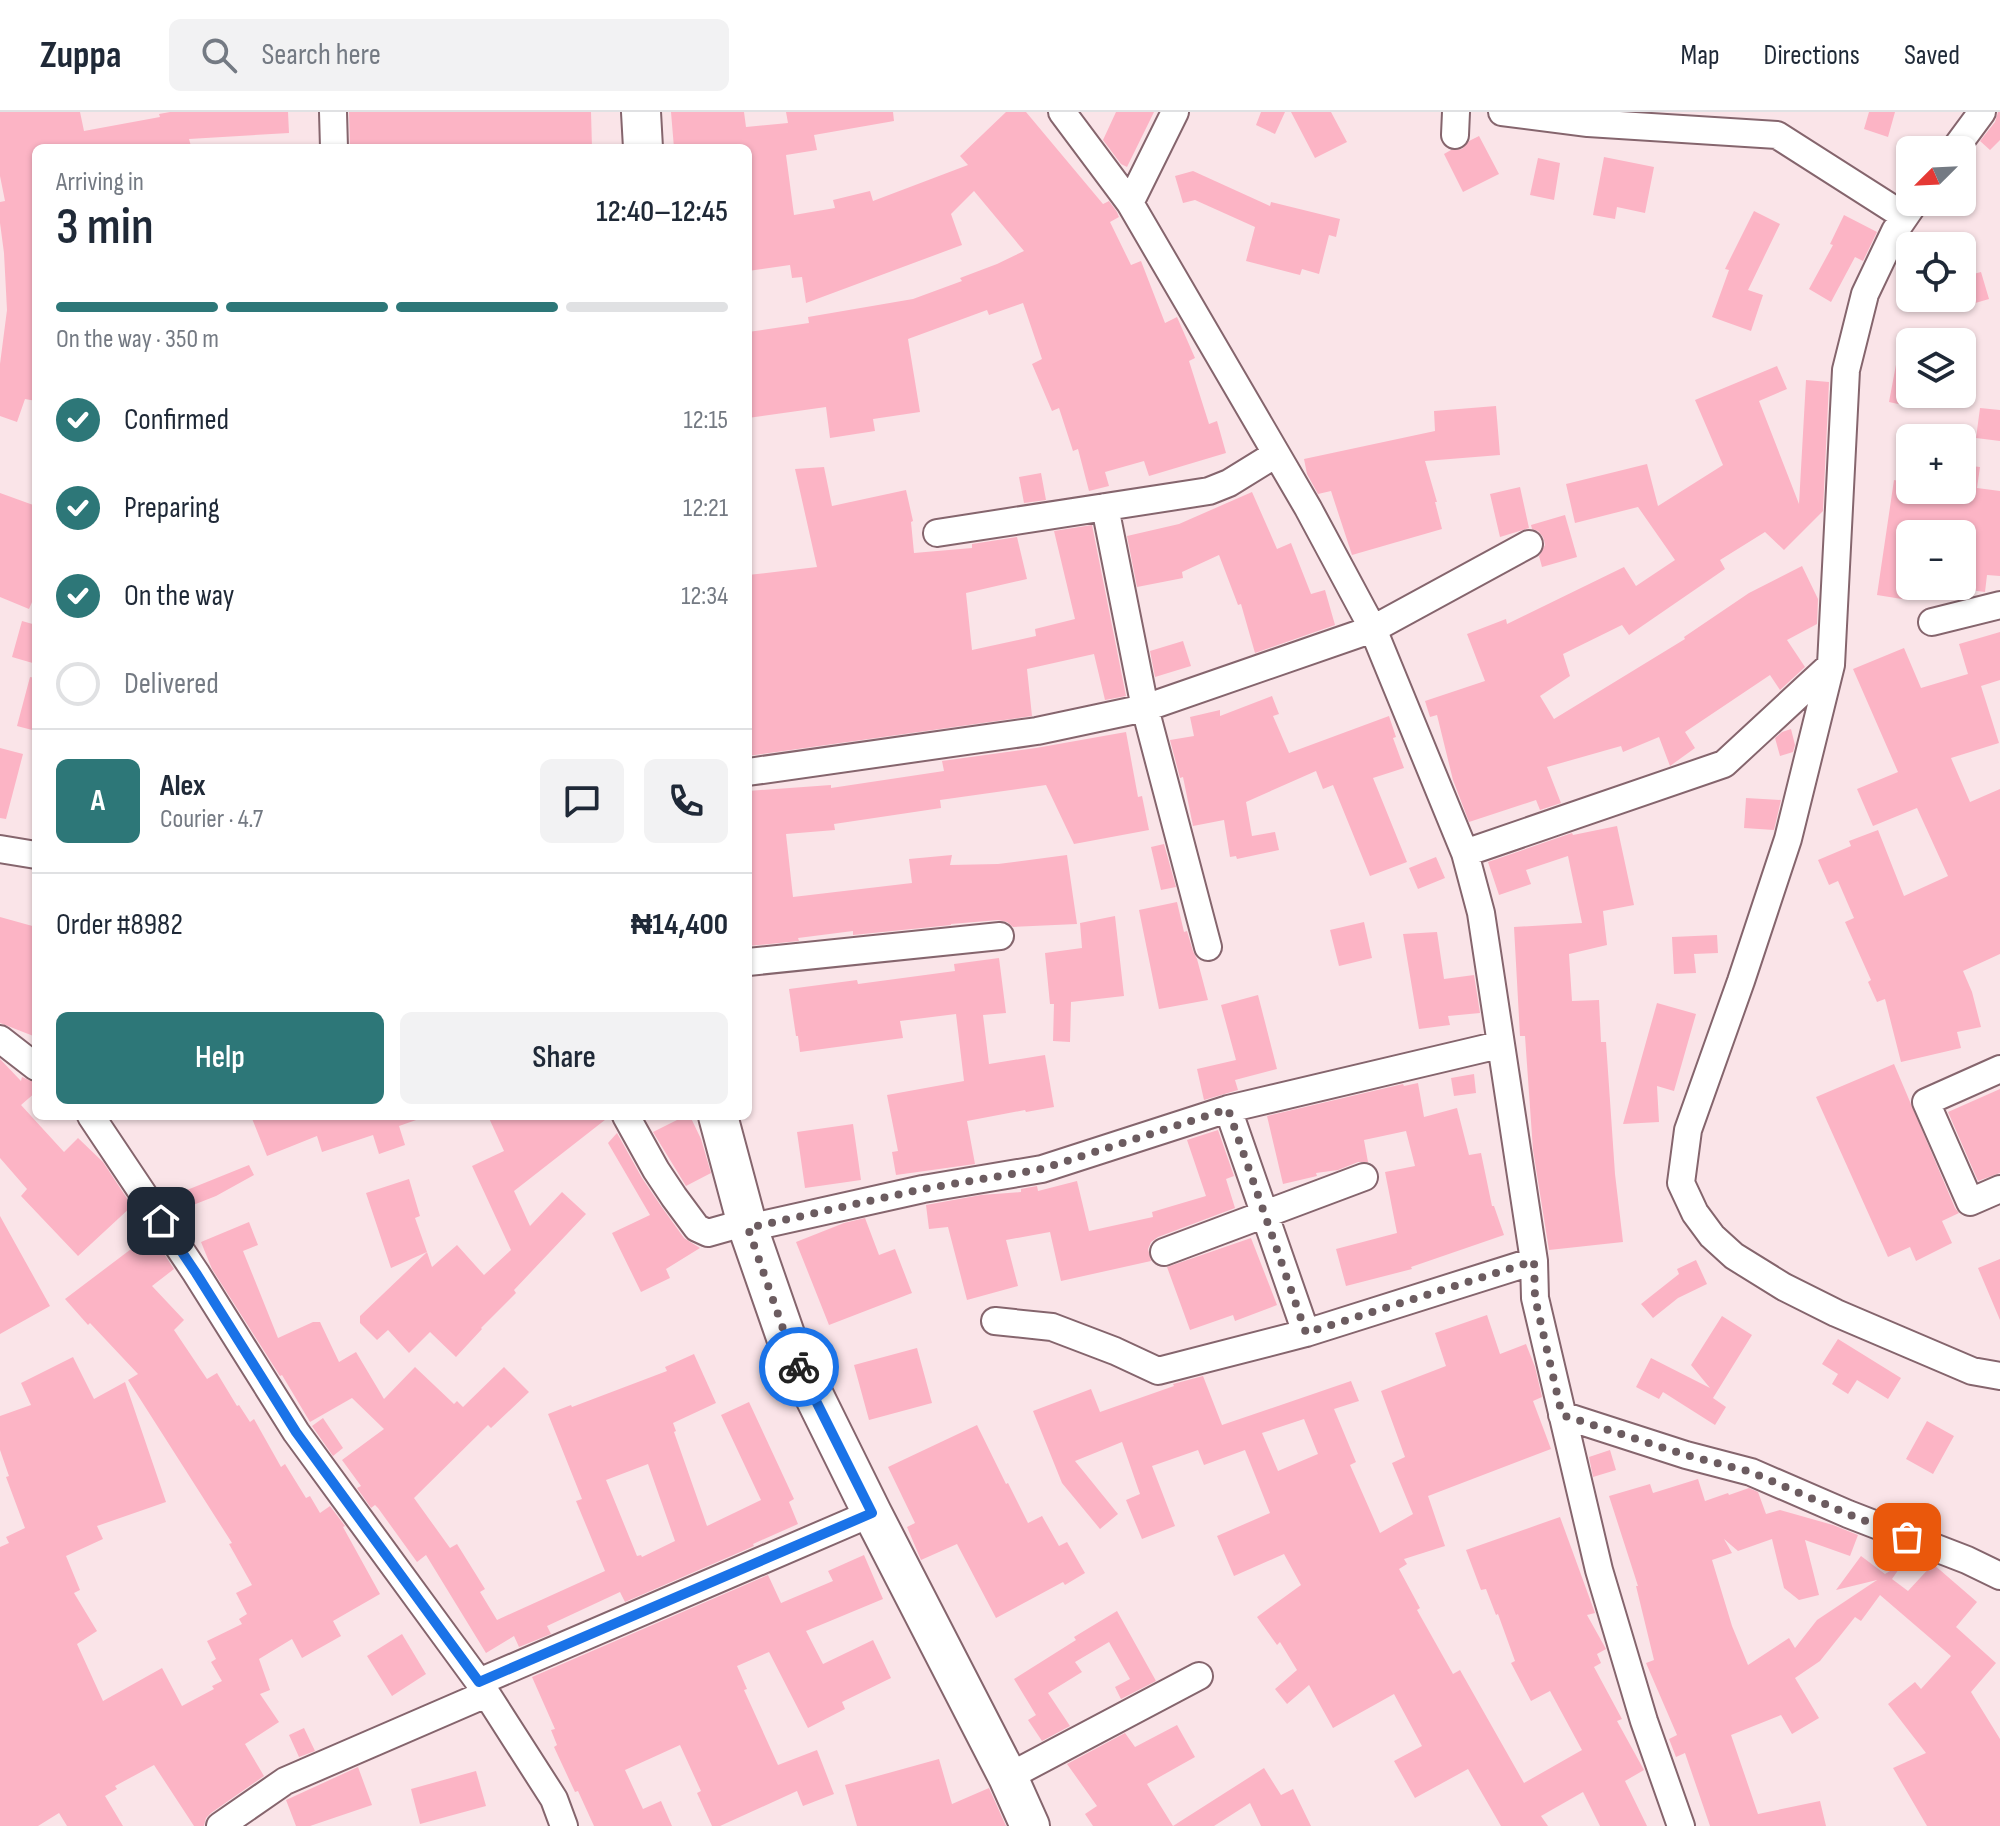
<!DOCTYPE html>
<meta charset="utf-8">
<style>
body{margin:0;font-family:"Sofia Sans Condensed",sans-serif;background:#f2f2f3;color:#1f2937;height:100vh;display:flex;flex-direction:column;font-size:30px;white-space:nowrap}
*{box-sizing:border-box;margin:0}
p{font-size:26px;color:#747a83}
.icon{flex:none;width:44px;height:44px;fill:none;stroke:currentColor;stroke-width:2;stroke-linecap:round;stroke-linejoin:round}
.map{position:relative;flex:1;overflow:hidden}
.drawer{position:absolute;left:32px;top:32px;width:720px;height:976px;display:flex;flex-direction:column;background:#fff;border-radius:12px;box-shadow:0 2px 6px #0004}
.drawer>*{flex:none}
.needle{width:52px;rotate:246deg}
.fabs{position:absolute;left:1896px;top:24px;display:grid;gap:16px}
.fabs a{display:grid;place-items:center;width:80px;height:80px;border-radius:12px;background:#fff;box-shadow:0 2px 6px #0004;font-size:40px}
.pin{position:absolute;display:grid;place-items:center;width:68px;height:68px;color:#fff;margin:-34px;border-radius:16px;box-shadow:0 4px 12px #0006}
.courier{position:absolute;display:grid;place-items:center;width:80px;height:80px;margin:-40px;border:6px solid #1a73e8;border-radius:50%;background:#fff;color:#222;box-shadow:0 2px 10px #0007}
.headline em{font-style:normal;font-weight:600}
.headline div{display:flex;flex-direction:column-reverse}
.headline{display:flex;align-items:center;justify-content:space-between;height:136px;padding:0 24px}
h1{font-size:52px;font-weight:600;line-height:60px}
.bar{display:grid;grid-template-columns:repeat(4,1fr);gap:12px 8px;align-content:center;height:96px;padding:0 24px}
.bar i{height:10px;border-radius:6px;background:#e0e1e3}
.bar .current{background:#2d7778}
.bar p{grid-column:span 4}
.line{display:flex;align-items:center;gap:20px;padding:0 24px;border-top:2px solid #e0e1e3}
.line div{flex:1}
.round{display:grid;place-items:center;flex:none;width:84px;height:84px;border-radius:12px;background:#f2f2f3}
ol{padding:0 24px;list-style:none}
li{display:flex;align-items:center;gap:24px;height:88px}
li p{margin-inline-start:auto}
li .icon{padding:8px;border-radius:50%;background:#2d7778;color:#fff;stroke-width:4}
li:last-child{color:#747a83}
li i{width:44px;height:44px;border:4px solid #e0e1e3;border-radius:50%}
.button{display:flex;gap:16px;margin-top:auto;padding:16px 24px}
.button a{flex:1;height:92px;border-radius:12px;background:#2d7778;color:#fff;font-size:32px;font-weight:600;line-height:92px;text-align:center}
.button a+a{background:#f2f2f3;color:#1f2937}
header{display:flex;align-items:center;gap:48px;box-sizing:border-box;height:112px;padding:0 40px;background:#fff;border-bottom:2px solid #e0e1e3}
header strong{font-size:38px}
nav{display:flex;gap:44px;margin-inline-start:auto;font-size:28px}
.search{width:560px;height:72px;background:#f2f2f3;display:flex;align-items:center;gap:20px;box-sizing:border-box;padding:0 28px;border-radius:12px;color:#747a83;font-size:30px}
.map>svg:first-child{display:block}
</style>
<header>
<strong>Zuppa</strong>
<div class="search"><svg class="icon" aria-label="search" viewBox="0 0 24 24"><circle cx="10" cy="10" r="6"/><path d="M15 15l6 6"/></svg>Search here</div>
<nav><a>Map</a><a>Directions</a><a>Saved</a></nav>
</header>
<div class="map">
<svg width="2000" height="1714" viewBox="0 0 2000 1714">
<rect width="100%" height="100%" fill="#fae4e8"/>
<path fill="#fcb4c5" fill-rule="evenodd" d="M0 0H80L84 19 160 5 159 2 170 0H288L289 21 189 27 191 34 181 36H36V250L33 271 36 272V289L25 287 17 310 0 304V252L7 198 4 141 0 111V90L5 89 0 64Z
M349 0H591L592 36H350Z
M671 0H744L746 15 788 11 786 0H893L894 9 814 23 817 38 786 43 794 103 835 96 833 88 870 79 873 89 968 53 960 44 1006 0H1026L1103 92 1109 89 1117 100 1119 105 1110 110 1131 153 1141 149 1165 211 1177 205 1195 246 1189 249 1209 312 1217 309 1226 341 1149 364 1144 349 1105 360 1109 374 1089 379 1078 337 1073 339 1059 296 1052 299 1032 252 1042 247 1023 191 989 203 987 198 908 227 920 300 873 307 875 319 830 326 826 295 748 306V220L809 211 808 205 913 187 962 169 960 166 997 152 1024 139 974 79 951 102 962 133 806 191 802 165 792 166 790 153 748 159V36H674Z
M1116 0H1154L1127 55 1121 52 1103 28Z
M1261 0H1285L1275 22 1256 13Z
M1291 0H1331L1347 30 1315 46Z
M1869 0H1895L1888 25 1864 17Z
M1998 0H2000V28L1990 38 1980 29 1995 10Z
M1479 24 1499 62 1463 80 1444 42 1451 38 1462 37 1469 29Z
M1604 45 1654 55 1645 101 1617 95 1615 107 1593 103Z
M1538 46 1560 51 1554 88 1530 83Z
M1193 59 1270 94 1271 90 1340 107 1336 125 1329 123 1319 162 1302 157 1300 163 1246 149 1255 115 1195 88 1183 91 1175 64Z
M1754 99 1780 112 1748 178 1763 183 1751 219 1712 205 1729 158 1725 157Z
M1844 103 1877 120 1863 149 1855 145 1831 190 1809 177 1833 133 1830 132Z
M1981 160 1989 187 1965 194 1962 184V165Z
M1901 226H1910V277L1907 294 1889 290Z
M1777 254 1787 277 1759 289 1799 392 1806 268 1829 270 1823 399 1784 438 1765 420 1720 448 1725 457 1629 523 1622 513 1563 542 1570 564 1540 584 1554 607 1685 527 1684 525 1749 481 1802 454 1818 487 1817 512 1787 528 1805 555 1780 578 1770 563 1685 620 1695 636 1670 654 1659 625 1623 640 1621 634 1547 655 1561 691 1540 698 1536 688 1469 710 1453 668 1437 603 1430 605 1425 589 1485 569 1467 522 1506 507 1507 512 1624 455 1636 474 1675 448 1638 395 1575 411 1566 372 1647 352 1658 394 1723 353 1695 288Z
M1496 294 1500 343 1425 349 1437 390H1435L1442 417 1352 443 1331 379 1318 382 1307 362 1304 347 1435 319 1434 299Z
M1980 296 2000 298V329L1976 326Z
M1962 353 1980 355 1977 376 2000 379V464L1987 463 1985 480 1962 477V422H1910V474L1908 488 1877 483 1894 368 1910 371V378H1962Z
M824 355 832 394 906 378 913 409 911 410 914 441 972 436V432L1017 425 1027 467 966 481 972 538 1036 524 1035 517 1075 507 1054 419 1092 413 1126 584 1105 588 1094 542 1027 557 1032 604 748 644V463L817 455 795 357Z
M1041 361 1046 388 1024 391 1019 365Z
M1520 375 1529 416 1500 425 1490 382Z
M1252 380 1277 437 1291 431 1311 482 1325 478 1335 513 1255 541 1241 492 1238 493 1219 443 1182 460 1183 466 1137 475 1127 424 1179 412Z
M0 381 36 394V481L29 497 0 485Z
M1565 403 1577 445 1542 455 1539 444 1545 433 1543 425 1538 419 1532 417 1531 413Z
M22 509 36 513V552L12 545Z
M2000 520V568L1981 574 1999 631 1951 646 1970 690 2000 677V842L1963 859 1972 880 1981 915 1957 920 1961 936 1901 950 1885 887 1877 890 1868 870 1871 868 1845 810 1854 806 1838 769 1829 773 1818 748 1851 734 1849 729 1878 718 1904 784 1948 764 1917 696 1873 714 1857 677 1898 660 1853 557 1904 536 1921 576 1968 562 1959 532Z
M1183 529 1191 554 1155 565 1150 539Z
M30 565 36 566V619L17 614Z
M1272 584 1279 602 1273 604 1289 641 1389 604 1396 625 1393 626 1404 656 1373 666 1407 750 1370 764 1333 673 1323 677 1316 659 1246 690 1252 724 1275 720 1279 738 1237 747 1236 744 1230 745 1224 708 1193 714 1183 665 1180 666 1170 628 1194 624 1190 605 1220 598V604Z
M1791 617 1795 633 1793 640 1780 644 1775 626 1782 620Z
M1126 620 1138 685 1142 684 1149 718 1074 732 1046 673 940 688 941 696 834 712 835 718 786 722 793 785 912 771 909 747 952 743 950 753 998 752 1067 743 1077 812 1013 815 1007 810 998 808 951 812V813L853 823V819L798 826 799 829 748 834V679L831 673V676L944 659 942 649 1036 636Z
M0 636 23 642 6 707 0 706Z
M1746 686 1781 688 1774 718 1744 716Z
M1617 714 1634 793 1603 799 1607 833 1569 842 1572 889 1599 888 1601 930H1606L1615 1062 1623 1130 1549 1138 1533 1038 1525 924H1520L1514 815 1582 811 1568 744 1526 758 1531 772 1499 783 1488 750 1572 721 1573 723Z
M1164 732 1176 775 1161 778 1151 735Z
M1436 745 1445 766 1418 777 1409 756Z
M1177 790 1184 820 1187 819 1193 839 1197 847 1208 888 1159 897 1139 798Z
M1115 804 1124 884 1071 890 1070 930 1053 929 1054 892H1050L1045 841 1082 836 1080 811Z
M0 805 36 815V925L0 911Z
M1364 810 1372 846 1339 854 1330 818Z
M1437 820 1444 867 1474 863 1480 901 1448 904 1450 913 1419 917 1403 822Z
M1717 823 1718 841 1694 842 1696 861 1674 862 1672 825Z
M999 846 1006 901 983 903 989 952 1045 943 1054 995 1026 1000 1025 998 967 1009 975 1052 896 1063 892 1040 898 1039 887 983 964 969 956 902 900 909 903 926 800 940 798 924H796L789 877 857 868 858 872 955 859 954 852Z
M1258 883 1277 957 1235 968 1238 978 1204 988 1197 957 1236 948 1221 893Z
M1657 891 1696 902 1674 979 1657 974 1659 1010 1623 1012Z
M0 947 21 969 22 965 36 971V980L21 993 64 1040 78 1026 103 1050 132 1094 78 1144 21 1084 27 1077 0 1046Z
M1894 952 1955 1096 1959 1101 1942 1109 1952 1131 1916 1149 1910 1135 1888 1145 1816 985Z
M1474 962 1476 981 1454 984 1451 966Z
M1418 971 1424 1005 1457 996 1469 1043 1481 1041 1492 1094H1494L1504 1123 1411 1155 1412 1157 1346 1174 1336 1137 1397 1121 1385 1060 1415 1054 1406 1019 1364 1028 1368 1050H1358L1338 1058 1316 1061 1317 1064 1283 1072 1267 1004 1403 972 1404 974Z
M2000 977V1061L1978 1069 1948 1000Z
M251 1004H419V1007L399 1014 405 1033 379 1042 373 1023 322 1040 317 1024 267 1044Z
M488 1004H610L514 1079 530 1114 562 1080 586 1102 514 1178 516 1181 481 1216 482 1217 456 1245 430 1220 409 1241 388 1218 377 1228 360 1211V1204L427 1140 432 1155 457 1133 484 1163 511 1138 472 1054 504 1039Z
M685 1004H690L701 1027 711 1061 686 1074 653 1020Z
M853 1012 861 1068 805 1076 797 1020Z
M1218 1018 1234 1064 1226 1067 1235 1096 1158 1125 1151 1130 1148 1137 1151 1149 1061 1169 1050 1120 1006 1128 1018 1174 967 1188 948 1115 929 1117 926 1093 981 1083 1021 1080V1077L1037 1074 1038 1079 1077 1069 1089 1119 1153 1105 1152 1100 1206 1084 1187 1028Z
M617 1021 642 1066 661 1094 684 1126 700 1136 666 1157 670 1166 641 1180 612 1121 650 1103 608 1031Z
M249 1053 254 1063 216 1084 188 1095 182 1080Z
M409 1067 420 1104 415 1106 427 1140 391 1156 366 1081Z
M0 1104 50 1194 0 1222Z
M865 1106 879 1143 895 1137 912 1181 829 1213 796 1130 844 1111Z
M249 1110 258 1133 243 1139 278 1226 313 1210H320L339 1250 356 1240 384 1287 415 1255 454 1292 457 1289 463 1295 504 1255 529 1280 491 1316 488 1313 414 1386 450 1436 457 1432 485 1477 480 1480 497 1508 605 1459 576 1389 582 1387 548 1302 571 1293 572 1295 667 1259 665 1255 694 1242 716 1291 673 1311 676 1319 674 1320 707 1414 761 1388 721 1303 749 1290 794 1387 789 1390 798 1412 753 1432 754 1434 625 1490 620 1480 547 1514 551 1522 519 1535 514 1524 486 1541 426 1443 417 1450 378 1396 375 1393 371 1396 357 1376 361 1374 342 1348 384 1317 352 1286 310 1310 282 1263 280 1264 212 1157 201 1130ZM648 1352 675 1429 642 1445 641 1443 637 1444 606 1368Z
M151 1122 174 1157 152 1174 184 1208 174 1218 207 1267 217 1261 237 1294 239 1293 250 1310 254 1307 281 1355 285 1352 306 1386 310 1384 320 1401 330 1394 345 1414 343 1415 380 1482 333 1509 341 1524 302 1546 292 1527 259 1547 270 1578 260 1582 279 1610 245 1632 264 1664 211 1701 206 1706 204 1714H194L154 1653 115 1674 117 1677 105 1684 123 1714H67L59 1701 38 1714H0V1435L9 1431 6 1425 25 1416 6 1365 9 1364 0 1338V1304L31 1293 21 1271 73 1245 94 1287 125 1270 166 1390 97 1414 103 1427 66 1444 80 1478 74 1481 97 1519 77 1532 103 1589 162 1556 182 1594 214 1577 212 1574 222 1569 211 1550 216 1547 207 1529 242 1512 239 1507 247 1502 236 1481 252 1473 229 1432 232 1431 128 1268 138 1262 90 1211 88 1213 65 1187Z
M1251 1126 1277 1193 1235 1209 1233 1203 1190 1218 1167 1155Z
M2000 1147V1208L1978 1156Z
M1696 1148 1707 1172 1678 1186 1653 1206 1641 1192 1679 1162 1677 1157Z
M1487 1203 1500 1242 1526 1232 1535 1255 1542 1285 1533 1289 1551 1337 1428 1384 1445 1434 1404 1447 1407 1452 1399 1457 1420 1496 1417 1498 1453 1562 1460 1558 1524 1671 1582 1638 1550 1579 1531 1589 1511 1551 1515 1549 1498 1502 1496 1503 1486 1477 1481 1478 1466 1438 1560 1405 1595 1501 1587 1503 1606 1537 1597 1542 1601 1551 1594 1555 1622 1607 1617 1609 1644 1658 1625 1669 1647 1714H1600L1583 1680 1541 1704 1548 1714H1501L1468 1657 1415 1686 1394 1649 1422 1634 1394 1582 1333 1616 1309 1573 1287 1592 1275 1577 1297 1558 1280 1530 1277 1533 1257 1505 1301 1473 1284 1442 1234 1464 1217 1424 1270 1401 1245 1338 1204 1353 1198 1338 1152 1354 1175 1414 1142 1427 1126 1388 1140 1382 1122 1330 1075 1349 1118 1402 1100 1417 1062 1371 1033 1299 1091 1277 1100 1300 1174 1274 1173 1272 1203 1264 1222 1313 1351 1269 1359 1289 1334 1297 1356 1350 1350 1353 1380 1421 1413 1402 1392 1351 1405 1345 1381 1279 1446 1254 1435 1221ZM1304 1307 1318 1342 1278 1359 1262 1321Z
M1722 1204 1752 1223 1713 1286 1726 1295 1715 1313 1663 1280 1659 1287 1636 1275 1651 1246 1710 1276 1691 1253Z
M1838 1227 1901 1266 1888 1287 1857 1268 1848 1282 1832 1272 1838 1262 1822 1252Z
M917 1236 932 1291 869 1308 854 1253Z
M323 1306 343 1336 333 1344 312 1314Z
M1927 1309 1954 1324 1933 1362 1906 1347Z
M977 1313 1006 1372 1008 1371 1028 1411 1042 1404 1059 1434 1067 1430 1085 1461 1065 1473 1063 1470 996 1506 957 1432 921 1448 907 1415 915 1411 888 1355Z
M1610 1338 1616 1358 1593 1365 1589 1345Z
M1698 1367 1705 1389 1728 1381 1729 1383 1749 1376 1758 1380 1766 1402 1780 1398 1833 1413 1858 1423 1850 1444 1805 1428 1819 1483 1799 1488 1784 1476 1772 1427 1738 1439 1724 1427 1732 1441 1712 1448 1732 1514 1748 1553 1789 1526 1795 1536 1817 1508 1877 1468 1836 1478 1861 1444 1885 1462 1900 1453 1901 1454 1892 1467 1908 1479 1933 1452 1977 1490 1956 1515 1996 1551 1971 1580 2000 1627V1714H1927L1893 1656 1926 1641 1888 1592 1915 1570 1921 1577 1951 1544 1880 1483 1861 1509 1855 1505 1820 1549 1795 1566 1819 1606 1792 1622 1781 1603 1731 1623 1758 1702 1820 1689 1826 1714H1710L1685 1641 1676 1645 1669 1627 1677 1623 1646 1551 1654 1548 1636 1474H1638L1609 1384 1650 1372 1653 1381Z
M864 1443 883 1487 806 1519 823 1552 873 1528 891 1566 842 1590 845 1597 808 1616 769 1540 737 1554 747 1577 744 1578 778 1653 817 1638 834 1682 803 1694 797 1679 720 1714H712L697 1681 701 1679 680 1633 625 1658 643 1697 661 1689 672 1714H594L578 1679 575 1680 554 1635 557 1633 551 1618 555 1617 532 1565 768 1463 781 1491 833 1469 828 1459Z
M1117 1499 1156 1569 1121 1587 1115 1575 1130 1567 1109 1530 1075 1550 1082 1560 1048 1581 1070 1614 1042 1629 1028 1608 1036 1603 1014 1567 1076 1528 1074 1525Z
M402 1522 426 1562 392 1584 367 1544Z
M1177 1613 1195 1645 1147 1672 1173 1714 1264 1656 1281 1683 1293 1677 1311 1714H1261L1250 1691 1214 1714H1093L1085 1702 1097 1694 1067 1652 1125 1621 1135 1635Z
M304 1616 315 1639 299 1645 289 1623Z
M939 1647 952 1692 989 1676 1006 1714H857L845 1673Z
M358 1655 372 1693 310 1714H296L286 1688Z
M476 1659 486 1694 420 1712 411 1677Z"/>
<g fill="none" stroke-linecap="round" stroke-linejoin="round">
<g stroke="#85656d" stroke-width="30">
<path id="street" d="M333 0 334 36
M1062 0 1130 91 1308 396 1373 517 1465 741 1481 801 1534 1149 1535 1186 1599 1458 1644 1609 1681 1714
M1502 0 1588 11 1777 23 1904 104
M1455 23 1456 0
M1954 38 1982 0
M1915 90 1895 119 1865 182 1846 258 1831 553 1788 727 1741 869 1688 1018 1681 1071 1695 1101 1712 1124 1734 1144 1784 1175 1836 1201 1972 1259 2000 1264
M1130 91 1175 0
M1105 395 1145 596 1208 835
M937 421 1209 379 1229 371 1276 342
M1932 510 2000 493
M748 660 1037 619 1145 596 1373 517 1529 432
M0 737 36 743
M1465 741 1724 652 1831 553
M748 850 1000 824
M0 927 36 955
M2000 957 1926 990 1970 1090 2000 1077
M1228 997 1306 1221
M91 1004 196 1161 296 1320 479 1570 554 1687 564 1714
M626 1004 656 1058 674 1085 697 1116 708 1121 747 1110
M748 1116 923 1077 1042 1057 1228 997 1499 933
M1164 1140 1364 1065
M995 1209 1052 1215 1115 1239 1158 1259 1306 1221 1534 1149
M1562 1303 1686 1343 1751 1360 1848 1402 1967 1448 2000 1464
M479 1570 872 1401
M1008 1665 1199 1564
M220 1714 285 1669 486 1582"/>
</g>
<g stroke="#85656d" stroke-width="42">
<path id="secondary" d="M641 0 643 36
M718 1004 748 1116 788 1231 872 1401 1008 1665 1030 1714"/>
</g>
<use href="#street" stroke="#fff" stroke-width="26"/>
<use href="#secondary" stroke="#fff" stroke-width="38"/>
</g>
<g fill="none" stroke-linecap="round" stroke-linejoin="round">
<path stroke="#6c5c60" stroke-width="8" stroke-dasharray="0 14.4" d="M799 1255 788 1231 748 1116 923 1077 1042 1057 1228 997 1306 1221 1534 1149 1535 1186 1562 1303 1686 1343 1751 1360 1848 1402 1907 1425"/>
<path stroke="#1a73e8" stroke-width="10" d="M161 1109 196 1161 296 1320 479 1570 872 1401 799 1255"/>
</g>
</svg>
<div class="fabs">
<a><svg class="needle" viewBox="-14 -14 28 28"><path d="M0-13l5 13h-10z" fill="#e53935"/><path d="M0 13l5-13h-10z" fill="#747a83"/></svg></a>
<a><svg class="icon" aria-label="locate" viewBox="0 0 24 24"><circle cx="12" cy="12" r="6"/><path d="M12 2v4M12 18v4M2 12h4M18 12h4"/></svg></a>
<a><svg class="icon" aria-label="layers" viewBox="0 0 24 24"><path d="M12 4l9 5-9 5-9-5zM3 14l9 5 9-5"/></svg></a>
<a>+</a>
<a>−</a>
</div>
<div class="pin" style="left:1907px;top:1425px;background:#ea580c"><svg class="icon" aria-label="bag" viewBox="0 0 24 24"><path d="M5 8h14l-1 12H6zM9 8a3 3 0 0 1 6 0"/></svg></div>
<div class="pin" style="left:161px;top:1109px;background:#1f2937"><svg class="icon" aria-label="home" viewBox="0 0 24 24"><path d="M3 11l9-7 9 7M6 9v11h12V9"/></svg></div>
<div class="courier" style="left:799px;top:1255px"><svg class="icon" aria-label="bike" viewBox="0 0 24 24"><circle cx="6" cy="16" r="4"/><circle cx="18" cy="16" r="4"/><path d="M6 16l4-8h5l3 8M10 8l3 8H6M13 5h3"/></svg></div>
<section class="drawer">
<div class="headline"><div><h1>3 min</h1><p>Arriving in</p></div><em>12:40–12:45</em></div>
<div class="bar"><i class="current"></i><i class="current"></i><i class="current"></i><i></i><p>On the way · 350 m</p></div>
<ol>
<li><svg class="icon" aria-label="check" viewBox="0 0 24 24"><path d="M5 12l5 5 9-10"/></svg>Confirmed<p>12:15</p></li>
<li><svg class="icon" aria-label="check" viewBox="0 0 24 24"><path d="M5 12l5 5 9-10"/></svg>Preparing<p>12:21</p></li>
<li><svg class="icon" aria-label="check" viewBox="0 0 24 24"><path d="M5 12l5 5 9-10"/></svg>On the way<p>12:34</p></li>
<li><i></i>Delivered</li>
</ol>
<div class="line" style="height:144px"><b class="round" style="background:#2d7778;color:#fff">A</b><div><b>Alex</b><p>Courier · 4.7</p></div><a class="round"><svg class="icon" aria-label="chat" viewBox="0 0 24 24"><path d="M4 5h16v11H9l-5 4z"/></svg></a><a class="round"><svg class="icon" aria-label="phone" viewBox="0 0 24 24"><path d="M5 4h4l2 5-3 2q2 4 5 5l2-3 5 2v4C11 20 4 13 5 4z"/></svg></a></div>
<div class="line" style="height:104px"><div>Order #8982</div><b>₦14,400</b></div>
<div class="button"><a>Help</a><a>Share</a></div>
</section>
</div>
